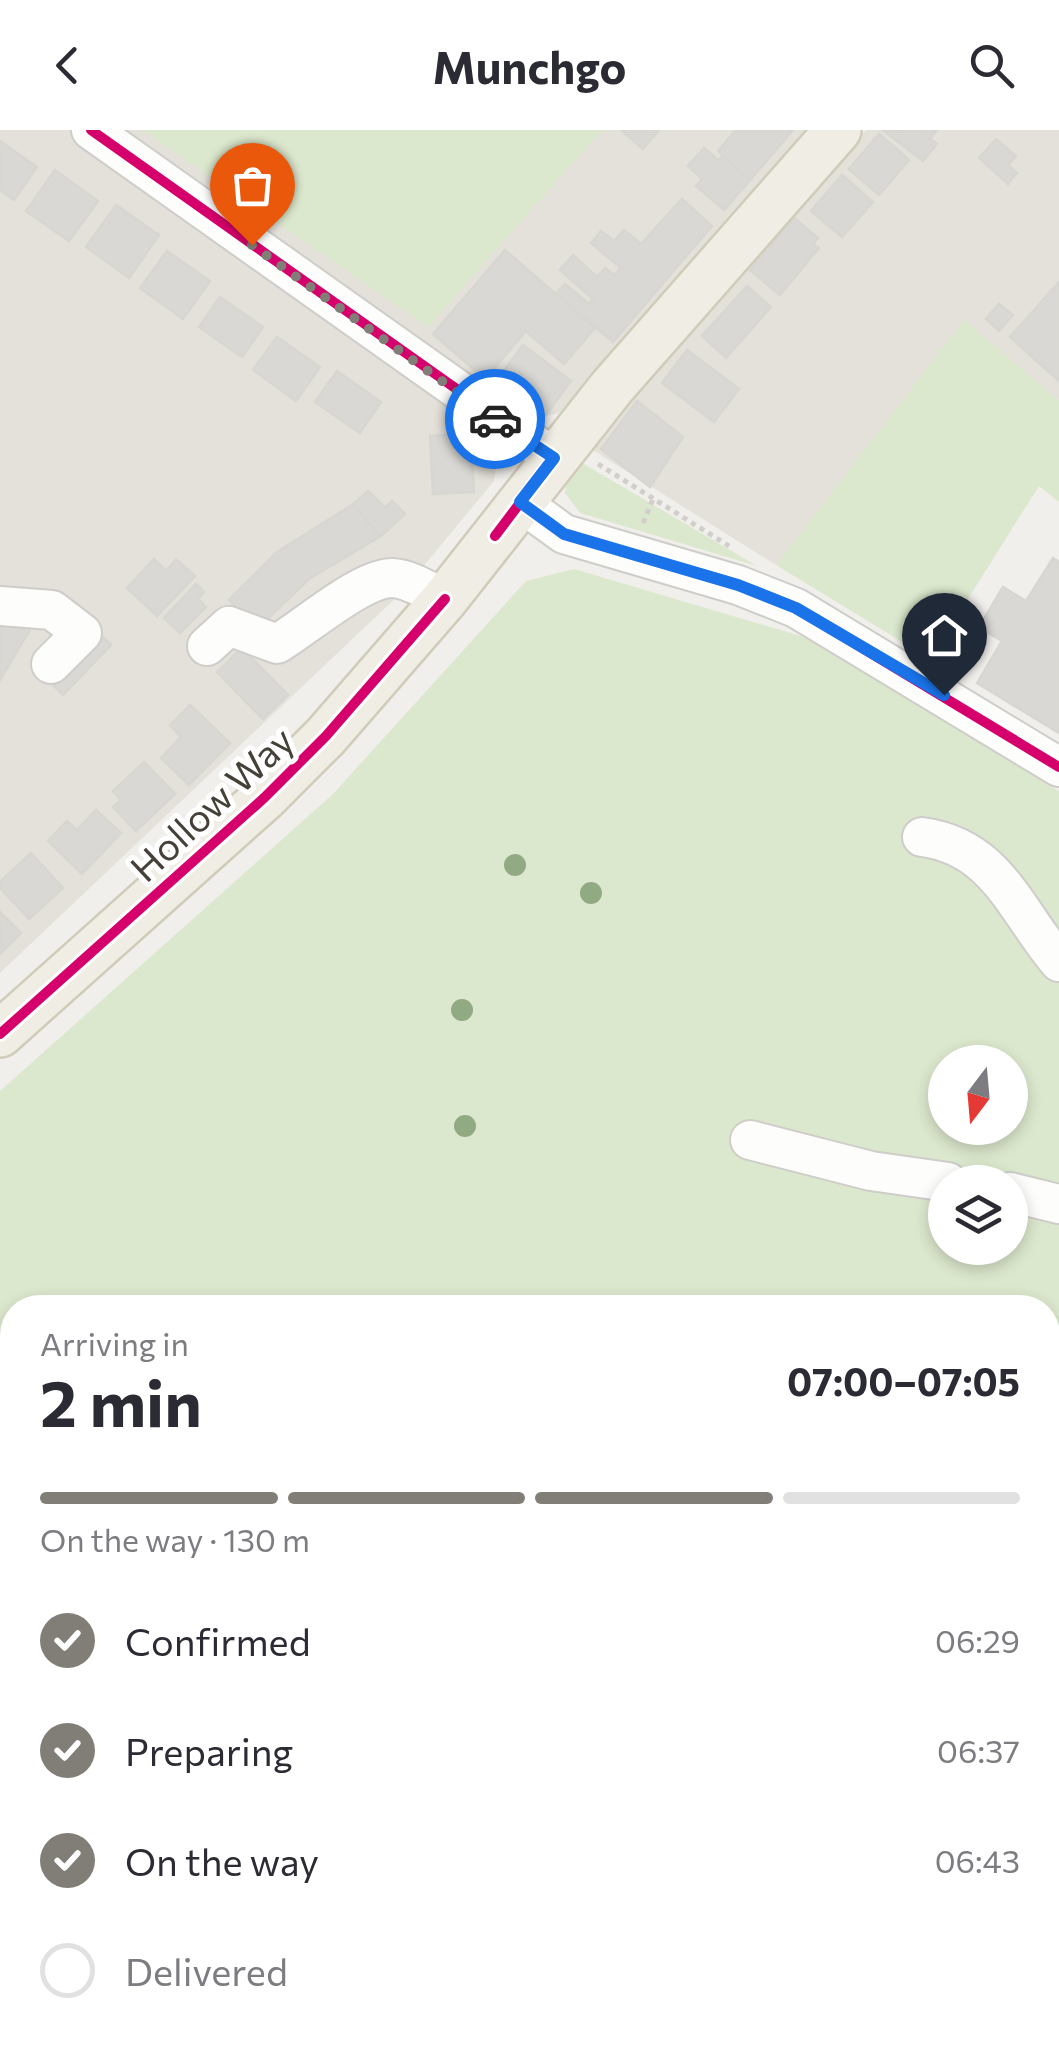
<!DOCTYPE html>
<meta charset="utf-8">
<style>
body{margin:0;font-family:Commissioner,sans-serif;background:#f2f2f3;color:#2b2b33;height:100vh;display:flex;flex-direction:column;font-size:38px;white-space:nowrap}
*{box-sizing:border-box;margin:0}
p{font-size:32px;color:#7c7c81}
.icon{flex:none;width:55px;height:55px;fill:none;stroke:currentColor;stroke-width:2;stroke-linecap:round;stroke-linejoin:round}
.map{position:relative;flex:1;overflow:hidden}
.details{position:absolute;left:0px;top:1165px;width:1060px;height:750px;display:flex;flex-direction:column;background:#fff;border-radius:40px 40px 0 0;box-shadow:0 5px 15px #0003}
.details>*{flex:none}
.needle{width:65px;rotate:196deg}
.fabs{position:absolute;left:928px;top:915px;display:grid;gap:20px}
.fabs a{display:grid;place-items:center;width:100px;height:100px;border-radius:50%;background:#fff;box-shadow:0 5px 15px #0003;font-size:50px}
.pin{position:absolute;display:grid;place-items:center;width:85px;height:85px;color:#fff;margin:-102px -42px;border-radius:50% 50% 50% 0;rotate:-45deg;box-shadow:0 0 10px #0007}
.pin .icon{rotate:45deg}
.courier{position:absolute;display:grid;place-items:center;width:100px;height:100px;margin:-50px;border:8px solid #1a73e8;border-radius:50%;background:#fff;color:#222;box-shadow:0 2px 12px #0007}
.headline em{font-style:normal;font-weight:700}
.headline div{display:flex;flex-direction:column-reverse}
.headline{display:flex;align-items:center;justify-content:space-between;height:170px;padding:0 40px}
h1{font-size:65px;font-weight:700;line-height:75px}
.bar{display:grid;grid-template-columns:repeat(4,1fr);gap:15px 10px;align-content:center;height:120px;padding:0 40px}
.bar i{height:12px;border-radius:8px;background:#e1e1e2}
.bar .active{background:#817e77}
.bar p{grid-column:span 4}
ol{padding:0 40px;list-style:none}
li{display:flex;align-items:center;gap:30px;height:110px}
li p{margin-inline-start:auto}
li .icon{padding:10px;border-radius:50%;background:#817e77;color:#fff;stroke-width:4}
li:last-child{color:#7c7c81}
li i{width:55px;height:55px;border:5px solid #e1e1e2;border-radius:50%}
header{display:flex;justify-content:space-between;align-items:center;height:130px;padding:0 40px;background:#fff;font-size:45px;font-weight:700}
.map>svg:first-child{display:block}
</style>
<header><svg class="icon" aria-label="back" viewBox="0 0 24 24"><path d="M15 5l-7 7 7 7"/></svg>Munchgo<svg class="icon" aria-label="search" viewBox="0 0 24 24"><circle cx="10" cy="10" r="6"/><path d="M15 15l6 6"/></svg></header>
<div class="map">
<svg width="1059" height="1915" viewBox="0 0 1059 1915">
<rect width="100%" height="100%" fill="#f0efeb"/>
<path fill="#e3e1d9" d="M0 0H808L559 283 545 286 497 250 474 245 446 285 492 319 497 331 494 351 403 461 0 843Z
M866 0H1059V270L964 191 776 435 588 317Z"/>
<path fill="#dce8cd" fill-rule="evenodd" d="M142 0H602L428 197Z
M964 190 1059 270V372L1039 356 930 529 776 435Z
M579 331 757 436 580 383 565 363 567 347Z
M574 439 804 507 1059 661V1915H0V961L333 664 526 451ZM945 932H1010V998H945ZM945 1052H1010V1118H945ZM12 1178H1048V1902H12Z"/>
<g fill="none" stroke-linecap="round" stroke-linejoin="round">
<path stroke="#bfd6ea" stroke-width="9" d="M1048 1415 1059 1402
M759 1915 761 1902"/>
</g>
<path fill="#d9d8d4" stroke="#d8d6d1" stroke-width="2.5" d="M621 0H659L643 19Z
M736 0H793L750 50 718 21Z
M937 0 930 9 937 14 923 31 884 1Z
M879 4 909 30 879 65 849 39Z
M996 9 1016 26 1008 35 1017 43 1008 54 979 28Z
M0 11 37 37 14 70 0 60Z
M704 18 718 30 723 26 750 50 724 80 696 56 702 49 688 36Z
M55 40 98 71 69 111 26 81Z
M842 45 873 72 842 107 811 81Z
M682 69 712 96 613 212 556 164 565 154 589 174 593 169 560 140 573 125 597 147 605 138 614 145 621 138 591 113 601 101 614 111 624 100 641 114Z
M116 75 159 105 129 148 86 117Z
M794 88 818 108 813 114 819 118 780 165 750 140Z
M505 120 595 198 564 234 526 201 485 249 433 204Z
M167 121 210 151 183 189 140 158Z
M1059 152V251L1010 207Z
M747 156 771 177 726 228 702 206Z
M220 167 263 197 242 227 199 197Z
M999 174 1013 185 999 201 986 189Z
M277 207 320 237 296 271 253 240Z
M523 215 571 251 545 286 497 250Z
M687 220 739 259 714 292 662 253Z
M337 241 381 272 360 303 315 272Z
M637 271 683 307 650 357 601 319Z
M471 304 474 362 433 364 430 306Z
M368 361 385 378 392 371 405 384 381 406 352 375Z
M352 375 381 406 309 449 259 497 229 470 277 422Z
M1053 428 1059 432V603L977 553 1002 511 979 497 1003 457 1026 471Z
M154 429 166 441 176 429 195 446 157 486 127 458Z
M196 454 204 462 198 469 206 477 180 503 164 488Z
M8 484 31 498 0 550V496Z
M101 505 111 515 63 565 53 555Z
M242 518 288 565 263 589 217 542Z
M190 575 230 613 189 655 161 628 181 607 170 595Z
M144 632 175 664 136 701 113 677 121 670 113 661Z
M96 680 121 703 82 744 48 711 67 691 77 700Z
M31 723 63 758 29 789 0 758V752Z
M0 782 21 803 0 824Z"/>
<g fill="none" stroke-linecap="round" stroke-linejoin="round">
<g stroke="#cecdc9" stroke-width="42">
<path id="minor" d="M91 0 554 328
M520 372 564 404 738 455 796 478 1059 637
M0 476 52 480 82 503 51 534
M207 516 229 496 277 514C307 496 363 447 393 448 410 449 430 462 445 469
M922 707C997 717 1015 780 1059 832
M750 1010 871 1041 948 1052
M1010 1062 1059 1074
M508 1902 523 1915"/>
</g>
<g stroke="#d1cbba" stroke-width="50">
<path id="major" d="M0 904 264 668 326 606 445 469 612 257 838 0"/>
</g>
<path stroke="#d1cecb" stroke-width="5" stroke-dasharray="5 5" stroke-linecap="butt" d="M598 334 729 416
M643 393 653 369
M784 1178 787 1175
M407 1902H413"/>
<use href="#minor" stroke="#fdfdfc" stroke-width="38"/>
<use href="#major" stroke="#f0ede5" stroke-width="45"/>
<g stroke="#fff" stroke-width="16">
<path id="cycleway" d="M91 0 554 328 495 406
M520 372 564 404 738 455 796 478 1059 637
M0 904 264 668 326 606 445 469"/>
</g>
<use href="#cycleway" stroke="#d6006c" stroke-width="10"/>
</g>
<g fill="#92aa84">
<circle cx="515" cy="735" r="11"/>
<circle cx="591" cy="763" r="11"/>
<circle cx="462" cy="880" r="11"/>
<circle cx="465" cy="996" r="11"/>
</g>
<g fill="none" stroke-linecap="round" stroke-linejoin="round">
<path stroke="#817e77" stroke-width="10" stroke-dasharray="0 18" d="M252 115 495 289"/>
<path stroke="#1a73e8" stroke-width="12" d="M495 289 554 328 520 372 564 404 738 455 796 478 944 565"/>
</g>
<g text-anchor="middle" dominant-baseline="central" stroke-width="10" stroke-linejoin="round" paint-order="stroke">
<g font-size="38" fill="#454138" stroke="#fff">
<text transform="translate(211 673) rotate(-43)">Hollow Way</text>
</g>
</g>
</svg>
<div class="fabs">
<a><svg class="needle" viewBox="-14 -14 28 28"><path d="M0-13l5 13h-10z" fill="#e53935"/><path d="M0 13l5-13h-10z" fill="#7c7c81"/></svg></a>
<a><svg class="icon" aria-label="layers" viewBox="0 0 24 24"><path d="M12 4l9 5-9 5-9-5zM3 14l9 5 9-5"/></svg></a>
</div>
<div class="pin" style="left:252px;top:115px;background:#ea580c"><svg class="icon" aria-label="bag" viewBox="0 0 24 24"><path d="M5 8h14l-1 12H6zM9 8a3 3 0 0 1 6 0"/></svg></div>
<div class="pin" style="left:944px;top:565px;background:#1f2937"><svg class="icon" aria-label="home" viewBox="0 0 24 24"><path d="M3 11l9-7 9 7M6 9v11h12V9"/></svg></div>
<div class="courier" style="left:495px;top:289px"><svg class="icon" aria-label="car" viewBox="0 0 24 24"><path d="M5 17H2v-5l4-1 3-4h7l3 4 3 1v5h-3M9 17h6M6 11h13"/><circle cx="7" cy="17" r="2"/><circle cx="17" cy="17" r="2"/></svg></div>
<section class="details">
<div class="headline"><div><h1>2 min</h1><p>Arriving in</p></div><em>07:00–07:05</em></div>
<div class="bar"><i class="active"></i><i class="active"></i><i class="active"></i><i></i><p>On the way · 130 m</p></div>
<ol>
<li><svg class="icon" aria-label="check" viewBox="0 0 24 24"><path d="M5 12l5 5 9-10"/></svg>Confirmed<p>06:29</p></li>
<li><svg class="icon" aria-label="check" viewBox="0 0 24 24"><path d="M5 12l5 5 9-10"/></svg>Preparing<p>06:37</p></li>
<li><svg class="icon" aria-label="check" viewBox="0 0 24 24"><path d="M5 12l5 5 9-10"/></svg>On the way<p>06:43</p></li>
<li><i></i>Delivered</li>
</ol>
</section>
</div>
